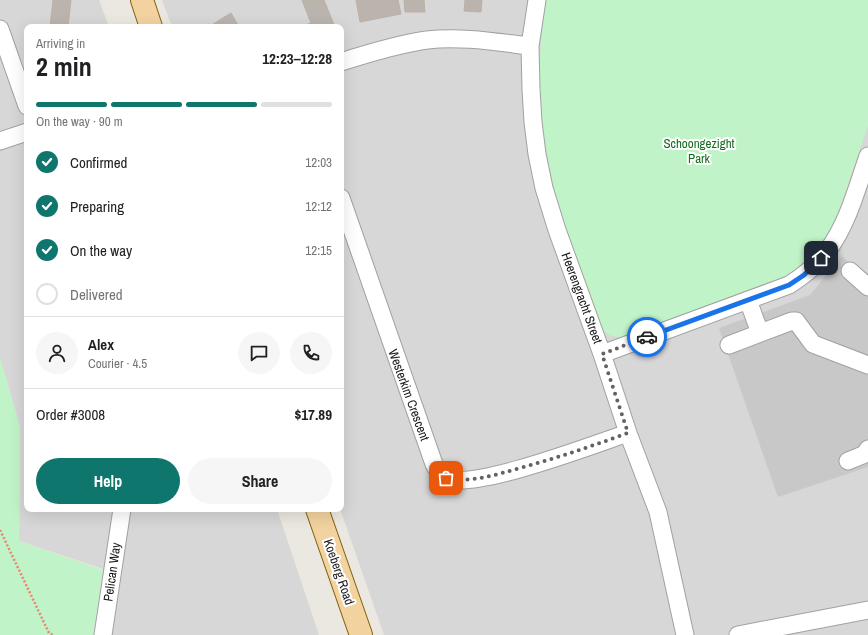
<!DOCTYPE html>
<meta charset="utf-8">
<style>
body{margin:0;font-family:"Archivo Narrow",sans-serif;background:#f6f6f6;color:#202124;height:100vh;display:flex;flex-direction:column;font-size:15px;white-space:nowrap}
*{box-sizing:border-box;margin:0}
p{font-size:13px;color:#757577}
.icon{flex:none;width:22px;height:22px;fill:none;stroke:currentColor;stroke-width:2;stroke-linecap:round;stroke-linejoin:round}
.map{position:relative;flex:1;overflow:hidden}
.drawer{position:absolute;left:24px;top:24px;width:320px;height:488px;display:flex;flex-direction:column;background:#fff;border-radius:8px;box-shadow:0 4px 16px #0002}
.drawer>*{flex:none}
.pin{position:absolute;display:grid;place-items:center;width:34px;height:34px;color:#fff;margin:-17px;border-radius:8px;box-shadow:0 2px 6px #0006}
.courier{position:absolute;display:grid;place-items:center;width:40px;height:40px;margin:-20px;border:3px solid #1a73e8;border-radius:50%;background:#fff;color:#222;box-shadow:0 1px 5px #0007}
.headline em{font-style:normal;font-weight:700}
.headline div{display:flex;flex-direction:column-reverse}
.headline{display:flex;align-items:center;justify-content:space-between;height:68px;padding:0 12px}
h1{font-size:26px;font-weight:700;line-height:30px}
.bar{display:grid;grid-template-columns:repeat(4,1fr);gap:6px 4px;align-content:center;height:48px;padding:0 12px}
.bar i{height:5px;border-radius:3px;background:#e0e0e0}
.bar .active{background:#0f766e}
.bar p{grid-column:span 4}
.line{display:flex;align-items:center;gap:10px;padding:0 12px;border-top:1px solid #e0e0e0}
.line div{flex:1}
.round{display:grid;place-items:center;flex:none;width:42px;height:42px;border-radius:21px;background:#f6f6f6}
ol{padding:0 12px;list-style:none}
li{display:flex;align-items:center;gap:12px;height:44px}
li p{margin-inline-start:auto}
li .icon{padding:4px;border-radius:50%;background:#0f766e;color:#fff;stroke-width:4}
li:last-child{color:#757577}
li i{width:22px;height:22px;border:2px solid #e0e0e0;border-radius:50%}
.primary-button{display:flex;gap:8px;margin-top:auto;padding:8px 12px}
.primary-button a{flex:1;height:46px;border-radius:24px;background:#0f766e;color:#fff;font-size:16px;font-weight:700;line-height:46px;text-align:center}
.primary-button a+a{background:#f6f6f6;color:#202124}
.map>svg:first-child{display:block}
</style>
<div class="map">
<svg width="868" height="635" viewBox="0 0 868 635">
<rect width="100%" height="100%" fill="#ebe8e1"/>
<path fill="#d8d7d7" d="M0 0H99L109 27H27V509H277L319 635H102L112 572 19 541 20 427 0 358Z
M162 0H868V635H384L340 509H341V27H172Z"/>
<path fill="#c8c8c8" d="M842 256 868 279V467L778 497 719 328 810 295Z"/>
<path fill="#c0f3c7" d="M546 0H868V126L836 219C824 248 805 267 778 282L625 337C613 338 605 335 599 324 584 280 566 235 554 189 537 128 536 62 546 0Z
M0 358 20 427 19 541 103 570 93 635H0Z"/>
<path fill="#bbb4ae" stroke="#bbb0a5" d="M53 0H71L68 27H50Z
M302 0H324L335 27H300L311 23Z
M356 0H398L401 14 360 22Z
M404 0H424L425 12H405Z
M465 0H482L481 12 464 11Z
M231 13 239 27H203L209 24 210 26Z"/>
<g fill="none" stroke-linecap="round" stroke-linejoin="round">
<g stroke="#a1a1a1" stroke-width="19">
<path id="minor" d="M537 0 530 46 531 89 533 122 537 154 544 188 557 230 602 354 628 433 658 512 685 635
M0 29 27 106
M341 62C369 53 398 44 427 40 461 36 496 42 530 46
M0 141 27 132
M341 198 434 464C437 469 439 475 445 478 473 491 595 444 628 433
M850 271 868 287
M748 300 760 333
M729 345 792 321H796L813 344 868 365
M602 354 789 285C803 276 818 265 828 250 848 223 857 188 868 156
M848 461 865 454 868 449
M103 635 122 509
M738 635 868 610"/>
</g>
<g stroke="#83620e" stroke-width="24">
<path id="major" d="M142 0 151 27
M317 509 361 635"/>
</g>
<path stroke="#eb8472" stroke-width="2.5" stroke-dasharray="2 2" stroke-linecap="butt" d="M0 530 49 633 53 635"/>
<use href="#minor" stroke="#fff" stroke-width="17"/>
<use href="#major" stroke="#f2d29f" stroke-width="22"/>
</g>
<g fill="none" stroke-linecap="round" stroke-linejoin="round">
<path stroke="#636260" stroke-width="4" stroke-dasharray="0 7.2" d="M446 478C473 483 494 475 520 468 557 458 592 446 628 433L602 354 647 337"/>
<path stroke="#1a73e8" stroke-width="5" d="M647 337 789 285 804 275 821 258"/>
</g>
<g text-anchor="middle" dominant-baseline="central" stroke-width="4" stroke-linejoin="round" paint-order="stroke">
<g font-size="13" fill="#156c20" stroke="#fff">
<text x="699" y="143">Schoongezight<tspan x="699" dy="15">Park</tspan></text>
</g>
<g font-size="13" fill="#1a1a1a" stroke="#fff">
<text transform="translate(582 298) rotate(70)">Heerengracht Street</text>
<text transform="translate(409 395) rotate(70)">Westerkim Crescent</text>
<text transform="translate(112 572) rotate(-82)">Pelican Way</text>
<text transform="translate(339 572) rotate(71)">Koeberg Road</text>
</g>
</g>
</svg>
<div class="pin" style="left:446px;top:478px;background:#ea580c"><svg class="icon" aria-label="bag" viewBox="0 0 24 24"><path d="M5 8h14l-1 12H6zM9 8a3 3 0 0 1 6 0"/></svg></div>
<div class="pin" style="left:821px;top:258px;background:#1f2937"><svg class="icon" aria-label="home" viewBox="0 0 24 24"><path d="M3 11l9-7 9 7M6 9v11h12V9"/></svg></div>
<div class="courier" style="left:647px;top:337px"><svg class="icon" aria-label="car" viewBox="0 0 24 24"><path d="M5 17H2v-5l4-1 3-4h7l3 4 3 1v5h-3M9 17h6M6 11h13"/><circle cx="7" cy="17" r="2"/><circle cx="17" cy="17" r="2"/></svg></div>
<section class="drawer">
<div class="headline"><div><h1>2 min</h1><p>Arriving in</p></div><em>12:23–12:28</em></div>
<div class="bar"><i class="active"></i><i class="active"></i><i class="active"></i><i></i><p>On the way · 90 m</p></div>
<ol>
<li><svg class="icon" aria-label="check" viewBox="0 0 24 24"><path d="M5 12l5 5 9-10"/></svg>Confirmed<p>12:03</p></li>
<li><svg class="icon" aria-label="check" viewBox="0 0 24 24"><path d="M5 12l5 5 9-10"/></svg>Preparing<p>12:12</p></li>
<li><svg class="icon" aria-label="check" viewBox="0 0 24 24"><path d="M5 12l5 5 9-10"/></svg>On the way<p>12:15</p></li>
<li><i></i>Delivered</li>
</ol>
<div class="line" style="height:72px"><a class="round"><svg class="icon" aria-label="person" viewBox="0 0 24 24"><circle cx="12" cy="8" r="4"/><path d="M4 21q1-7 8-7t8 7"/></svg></a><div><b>Alex</b><p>Courier · 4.5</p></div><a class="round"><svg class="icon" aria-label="chat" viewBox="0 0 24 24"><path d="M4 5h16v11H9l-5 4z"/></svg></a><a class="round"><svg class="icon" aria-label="phone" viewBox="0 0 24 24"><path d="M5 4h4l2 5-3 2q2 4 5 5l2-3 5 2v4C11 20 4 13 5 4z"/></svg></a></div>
<div class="line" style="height:52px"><div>Order #3008</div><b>$17.89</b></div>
<div class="primary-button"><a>Help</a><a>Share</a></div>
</section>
</div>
